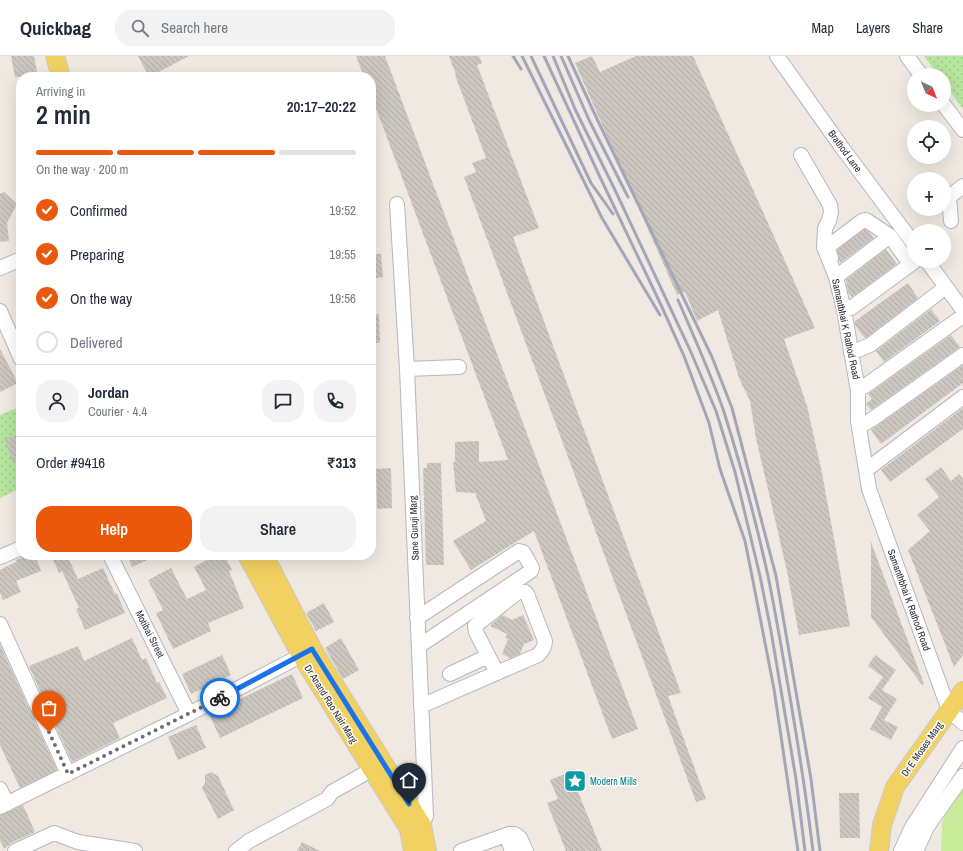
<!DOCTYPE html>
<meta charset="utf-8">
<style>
body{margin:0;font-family:"Archivo Narrow",sans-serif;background:#f2f2f3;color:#1f2937;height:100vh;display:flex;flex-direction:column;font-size:15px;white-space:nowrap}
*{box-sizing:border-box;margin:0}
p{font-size:13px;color:#747a83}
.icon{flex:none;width:22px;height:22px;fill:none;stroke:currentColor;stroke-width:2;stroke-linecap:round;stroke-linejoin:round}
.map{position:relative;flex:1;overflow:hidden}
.sheet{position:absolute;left:16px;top:16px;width:360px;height:488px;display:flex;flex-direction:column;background:#fff;border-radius:16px;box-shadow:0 4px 16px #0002}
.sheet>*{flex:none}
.needle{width:26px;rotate:137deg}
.controls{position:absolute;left:907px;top:12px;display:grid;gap:8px}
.controls a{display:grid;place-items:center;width:44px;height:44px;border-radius:50%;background:#fff;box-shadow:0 4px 16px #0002;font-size:20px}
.pin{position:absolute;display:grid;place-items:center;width:34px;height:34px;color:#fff;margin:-41px -17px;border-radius:50% 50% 50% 0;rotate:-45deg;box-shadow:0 0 4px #0007}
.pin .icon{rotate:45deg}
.courier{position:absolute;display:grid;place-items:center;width:40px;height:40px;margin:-20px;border:3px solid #1a73e8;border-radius:50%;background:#fff;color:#222;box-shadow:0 1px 5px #0007}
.head em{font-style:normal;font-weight:600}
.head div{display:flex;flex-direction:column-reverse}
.head{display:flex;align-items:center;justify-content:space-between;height:68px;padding:0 20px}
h1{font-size:26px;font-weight:600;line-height:30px}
.bar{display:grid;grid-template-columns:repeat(4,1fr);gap:6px 4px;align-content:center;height:48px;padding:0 20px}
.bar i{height:5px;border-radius:3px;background:#e0e1e3}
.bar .on{background:#ea580c}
.bar p{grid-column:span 4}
.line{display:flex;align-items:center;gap:10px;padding:0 20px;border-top:1px solid #e0e1e3}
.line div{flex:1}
.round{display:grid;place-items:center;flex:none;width:42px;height:42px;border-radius:16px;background:#f2f2f3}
ol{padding:0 20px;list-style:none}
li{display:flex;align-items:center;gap:12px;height:44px}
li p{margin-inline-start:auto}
li .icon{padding:4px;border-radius:50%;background:#ea580c;color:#fff;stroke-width:4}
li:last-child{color:#747a83}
li i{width:22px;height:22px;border:2px solid #e0e1e3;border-radius:50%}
.button{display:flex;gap:8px;margin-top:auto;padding:8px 20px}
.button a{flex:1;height:46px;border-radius:16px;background:#ea580c;color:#fff;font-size:16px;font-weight:600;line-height:46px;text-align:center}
.button a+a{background:#f2f2f3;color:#1f2937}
header{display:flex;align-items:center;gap:24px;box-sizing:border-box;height:56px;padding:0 20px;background:#fff;border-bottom:1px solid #e0e1e3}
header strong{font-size:19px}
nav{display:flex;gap:22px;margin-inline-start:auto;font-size:14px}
.search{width:280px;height:36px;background:#f2f2f3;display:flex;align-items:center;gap:10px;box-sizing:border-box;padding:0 14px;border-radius:16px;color:#747a83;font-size:15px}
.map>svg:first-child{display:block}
</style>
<header>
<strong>Quickbag</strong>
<div class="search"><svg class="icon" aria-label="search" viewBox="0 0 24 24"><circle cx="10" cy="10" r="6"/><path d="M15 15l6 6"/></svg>Search here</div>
<nav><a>Map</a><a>Layers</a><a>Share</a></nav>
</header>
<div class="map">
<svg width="963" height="795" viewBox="0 0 963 795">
<defs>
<pattern id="grass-dots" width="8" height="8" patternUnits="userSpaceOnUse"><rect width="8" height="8" fill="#b6e59e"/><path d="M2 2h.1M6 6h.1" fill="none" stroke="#9dc588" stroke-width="1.8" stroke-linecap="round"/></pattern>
<pattern id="building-back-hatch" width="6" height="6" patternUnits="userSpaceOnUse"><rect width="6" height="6" fill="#cbc7bf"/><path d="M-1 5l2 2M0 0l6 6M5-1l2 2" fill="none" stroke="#afaba4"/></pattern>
</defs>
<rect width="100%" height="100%" fill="#efe9e1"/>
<path fill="url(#grass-dots)" d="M924 0H963V53L944 27V19H938Z
M21 350V432L0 442V359Z"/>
<path fill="#c9ec9a" d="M963 719V795H941L942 767Z"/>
<path fill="url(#building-back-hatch)" d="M11 0H34L38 21H15Z
M138 0H189L149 21Z
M356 0H385L638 673 612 683 534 475 471 514 453 485 486 465 475 437 456 436 453 406H455V386L479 385V406L508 404 371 39V21H364Z
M449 0H479L482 7 477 9 539 172 513 181 681 637 668 640 706 743 696 746 464 121 476 116 472 107 486 102 455 19H456Z
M592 0 600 16 636 0H693L815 272 784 283 807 350 822 417 850 570 799 579 787 515 756 382 750 345 739 322 718 254 697 265 685 236 677 239 575 7Z
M4 136 17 148 7 167 9 185 0 186V138Z
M865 173 870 177 874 182 840 207 837 194Z
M886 193 897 208 852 241 848 236 846 224Z
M371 198H381L383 221 371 223Z
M908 227 918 242 866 282 864 281 855 269V265Z
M931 253 940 265 884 306 876 295Z
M379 258 380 287H371V259Z
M951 279 960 291 871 354 866 348 872 343 868 338Z
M0 293 18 327 0 336Z
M963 309V327L881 388 871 374Z
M963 352V373L890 426 881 414Z
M21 377V402L13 405 4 384Z
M427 407H441L444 509H426L423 412H427Z
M941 411 951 425 959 418 963 423V599L954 611 908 494 930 475 917 459 939 441 925 423Z
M391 412 392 452 377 453 376 413Z
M871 486 924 628 922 629 871 561Z
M28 499H35L41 515 16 525 21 536 3 544 0 537V514L16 506V504Z
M51 499H67L78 523 103 512 115 538 117 537 125 557 85 574 76 553 79 552 62 515 59 517Z
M127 499H158L132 511Z
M216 499H224L232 514 229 515 244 552 208 567 211 575 173 593 156 557 163 554 148 524 171 512 187 543 206 534 194 511Z
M324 547 334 566 316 575 306 557Z
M502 559 512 564 523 559 534 584 524 588 520 598 510 602 502 598 508 583 505 582 507 578 490 570 492 568Z
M132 582 142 604 146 602 157 627 159 626 167 642 113 667 120 682 72 706 29 610 78 590 84 605Z
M341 582 359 614 343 623 325 592Z
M0 589 57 714 20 732 0 689Z
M222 599 231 619 191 638 182 618Z
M875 599 896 614 882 634 897 643 884 664 898 671 891 684 870 673 882 651 868 642 883 621 868 610Z
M292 618 303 642 220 682 209 658Z
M196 669 206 692 178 704 168 681Z
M211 716 218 720 234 754 218 763 202 732 205 727V719Z
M570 716 602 795H566L547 747 558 743 550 724Z
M839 737H859L860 782H840Z
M23 749 35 776 11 787 4 793 0 784V759Z
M302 786 320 795H297Z"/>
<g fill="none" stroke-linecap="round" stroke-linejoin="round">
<g stroke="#b4b7c1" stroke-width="16">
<path id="minor" d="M777 0 843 93 914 188
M907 0 921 19
M944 49 963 74
M801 99 830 149 831 156 829 165 825 172 824 191 836 221 844 254 858 335V365L869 433 949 654 963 667
M397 148 407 313 426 760 422 769 416 771
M951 165 949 141 963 130
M831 202 828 193 829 190 862 165 866 164 890 180 910 208
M927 205 963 254
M0 212 21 203
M836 221 890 180
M844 254 851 252 915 205
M0 255 21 303
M851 297 870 289 946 231
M407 313 459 311
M858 333 865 330 963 260
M859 371 874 362 963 299
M866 414 963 341
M110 499 189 658
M0 501 21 492
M417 562 519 495 523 496 532 512 531 515 419 590
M0 568 68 718
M450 618 488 600
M421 650 538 599C542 595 545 591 545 585L527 538 525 536H518L475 570 476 576 497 617
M0 733 7 748
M0 751 189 658 310 595
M506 779 512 795
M15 795 54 777 78 786 135 795
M236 795 249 785 327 743 332 736 371 714
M461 795 509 778H515L520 782 526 795
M901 795 912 771 963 692
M916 795 927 771 963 720"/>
</g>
<g stroke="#c9c9c9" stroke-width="20">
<path id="major" d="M55 0 61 21
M247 499 301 599 409 773 413 795
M264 499 314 596 422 769 427 795
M879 795 882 769 895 731 963 635"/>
</g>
<use href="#minor" stroke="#fff" stroke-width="14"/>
<use href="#major" stroke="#f2d163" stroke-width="18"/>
<path stroke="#a3a6b8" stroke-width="3" d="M513 0 521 13
M522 0 602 162 660 259
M531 0 591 127 613 158
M544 0 599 119 661 249 684 300 709 367 720 413 745 485 752 520 774 633 798 795
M553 0 575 53 615 134 690 294 716 355 735 416 760 520 771 575 796 723 805 795
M561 0 589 64 628 141
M568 0 597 63 712 301 732 352 776 520 811 723 820 795
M678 244C694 281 711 318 724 356 741 410 756 465 768 520 775 554 781 589 787 624 797 681 806 738 813 795"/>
</g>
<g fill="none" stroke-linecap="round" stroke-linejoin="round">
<path stroke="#726f6d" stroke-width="4" stroke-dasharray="0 7.2" d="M49 676 68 718 220 642"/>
<path stroke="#1a73e8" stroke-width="5" d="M220 642 312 593 409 748"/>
</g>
<defs>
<g id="sight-square" transform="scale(1.15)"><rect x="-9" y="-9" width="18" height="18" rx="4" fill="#0f9aa8" stroke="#fff"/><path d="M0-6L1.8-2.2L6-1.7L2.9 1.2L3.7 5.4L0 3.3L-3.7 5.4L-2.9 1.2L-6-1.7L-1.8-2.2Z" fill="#fff"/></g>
</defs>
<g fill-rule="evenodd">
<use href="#sight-square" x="575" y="725"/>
</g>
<g text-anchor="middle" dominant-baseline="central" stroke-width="3" stroke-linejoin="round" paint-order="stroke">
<g font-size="10" fill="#2e2e2e" stroke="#fff">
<text transform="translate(845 95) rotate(54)">Brathod Lane</text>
<text transform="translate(846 273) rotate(78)">Samantbhai K Rathod Road</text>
<text transform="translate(414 472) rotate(-92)">Sane Guruji Marg</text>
<text transform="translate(909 544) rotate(70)">Samanthbhai K Rathod Road</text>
<text transform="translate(150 578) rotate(63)">Motibai Street</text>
<text transform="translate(331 648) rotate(58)">Dr Anand Rao Nair Marg</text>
<text transform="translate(922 693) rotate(-55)">Dr E Moses Marg</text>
</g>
<g font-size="10" fill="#0d838f" stroke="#fff" text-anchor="start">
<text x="590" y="725">Modern Mills</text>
</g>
</g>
</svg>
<div class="controls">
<a><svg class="needle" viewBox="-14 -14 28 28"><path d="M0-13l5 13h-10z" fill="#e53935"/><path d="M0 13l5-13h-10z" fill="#747a83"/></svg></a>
<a><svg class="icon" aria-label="locate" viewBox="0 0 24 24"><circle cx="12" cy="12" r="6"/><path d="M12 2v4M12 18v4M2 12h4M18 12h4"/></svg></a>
<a>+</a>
<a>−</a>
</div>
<div class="pin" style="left:49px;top:676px;background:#ea580c"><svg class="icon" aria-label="bag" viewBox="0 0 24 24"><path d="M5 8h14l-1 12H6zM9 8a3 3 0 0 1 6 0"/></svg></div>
<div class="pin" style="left:409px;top:748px;background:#1f2937"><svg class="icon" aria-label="home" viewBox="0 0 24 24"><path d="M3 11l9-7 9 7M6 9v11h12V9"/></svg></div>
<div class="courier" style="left:220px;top:642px"><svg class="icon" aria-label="bike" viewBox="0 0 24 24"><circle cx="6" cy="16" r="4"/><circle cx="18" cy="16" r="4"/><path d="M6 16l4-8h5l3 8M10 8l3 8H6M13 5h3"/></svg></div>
<section class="sheet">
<div class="head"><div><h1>2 min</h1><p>Arriving in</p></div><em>20:17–20:22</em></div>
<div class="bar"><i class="on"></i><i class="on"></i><i class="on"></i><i></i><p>On the way · 200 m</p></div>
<ol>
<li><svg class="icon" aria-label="check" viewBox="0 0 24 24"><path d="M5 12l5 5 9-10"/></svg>Confirmed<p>19:52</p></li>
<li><svg class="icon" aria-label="check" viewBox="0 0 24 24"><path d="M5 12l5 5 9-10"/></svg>Preparing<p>19:55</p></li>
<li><svg class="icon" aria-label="check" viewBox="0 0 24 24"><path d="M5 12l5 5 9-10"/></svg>On the way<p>19:56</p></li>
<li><i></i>Delivered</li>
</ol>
<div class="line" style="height:72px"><a class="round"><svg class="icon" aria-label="person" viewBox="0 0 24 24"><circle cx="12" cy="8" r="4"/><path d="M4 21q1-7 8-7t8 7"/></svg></a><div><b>Jordan</b><p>Courier · 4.4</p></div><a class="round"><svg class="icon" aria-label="chat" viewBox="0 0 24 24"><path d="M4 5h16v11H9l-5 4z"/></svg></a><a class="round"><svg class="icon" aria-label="phone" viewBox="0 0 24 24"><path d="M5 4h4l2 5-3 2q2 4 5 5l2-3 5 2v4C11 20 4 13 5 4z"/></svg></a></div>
<div class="line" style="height:52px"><div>Order #9416</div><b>₹313</b></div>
<div class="button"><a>Help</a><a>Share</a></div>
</section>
</div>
